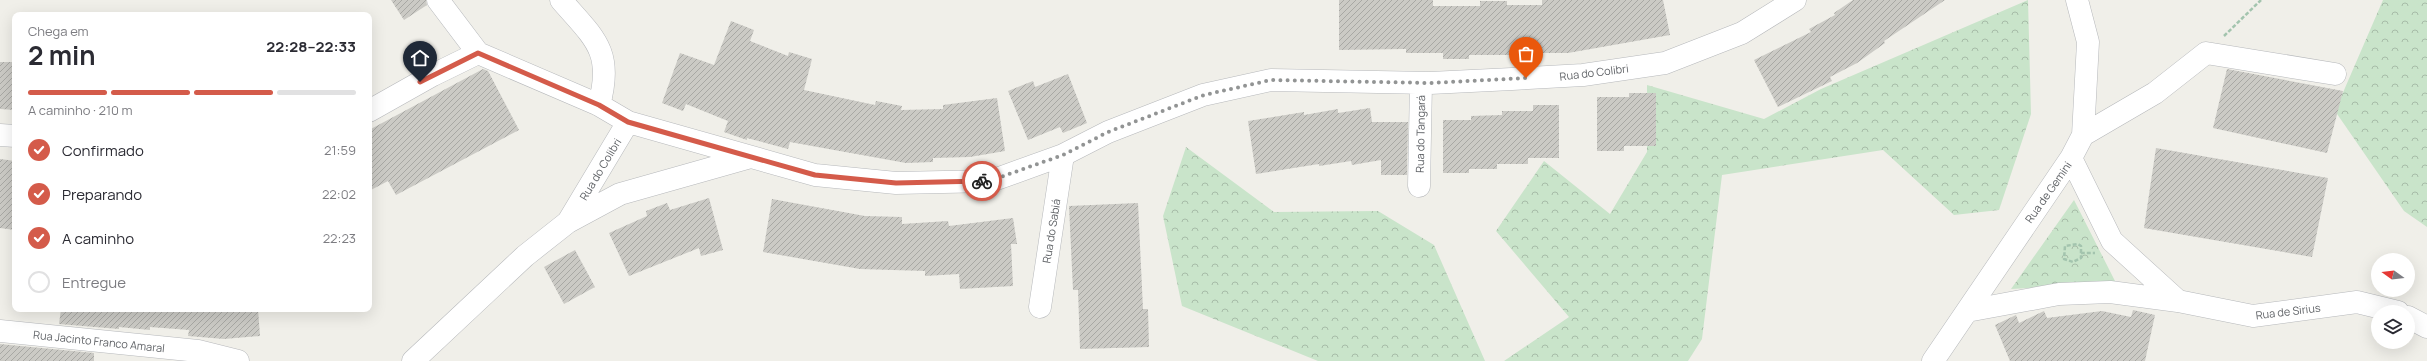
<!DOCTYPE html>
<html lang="pt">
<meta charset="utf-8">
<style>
body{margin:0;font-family:Manrope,sans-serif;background:#f2f2f3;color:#2b2b33;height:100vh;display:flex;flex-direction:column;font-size:15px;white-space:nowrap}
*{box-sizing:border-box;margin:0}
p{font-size:13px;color:#7c7c81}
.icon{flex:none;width:22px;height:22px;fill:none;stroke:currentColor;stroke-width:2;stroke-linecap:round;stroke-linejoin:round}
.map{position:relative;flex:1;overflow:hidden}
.details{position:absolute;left:12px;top:12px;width:360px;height:300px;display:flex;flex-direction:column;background:#fff;border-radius:8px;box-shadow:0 4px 16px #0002}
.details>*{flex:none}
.needle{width:26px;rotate:285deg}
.fabs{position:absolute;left:2371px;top:253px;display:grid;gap:8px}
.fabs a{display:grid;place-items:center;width:44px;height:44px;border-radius:50%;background:#fff;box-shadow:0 4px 16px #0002;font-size:20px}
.pin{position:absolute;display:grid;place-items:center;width:34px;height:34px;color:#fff;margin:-41px -17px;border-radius:50% 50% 50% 0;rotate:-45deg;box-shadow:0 0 4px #0007}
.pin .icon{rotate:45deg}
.courier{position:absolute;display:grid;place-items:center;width:40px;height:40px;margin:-20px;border:3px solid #d45b4a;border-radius:50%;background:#fff;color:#222;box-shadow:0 1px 5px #0007}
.headline em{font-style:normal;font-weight:700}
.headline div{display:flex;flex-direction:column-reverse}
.headline{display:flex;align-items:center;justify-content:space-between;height:68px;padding:0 16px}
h1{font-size:26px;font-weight:700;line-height:30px}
.bar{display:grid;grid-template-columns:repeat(4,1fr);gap:6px 4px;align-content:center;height:48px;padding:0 16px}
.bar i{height:5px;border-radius:3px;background:#e1e1e2}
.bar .on{background:#d45b4a}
.bar p{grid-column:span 4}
ol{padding:0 16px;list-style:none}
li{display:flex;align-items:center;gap:12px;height:44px}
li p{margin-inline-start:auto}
li .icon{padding:4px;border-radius:50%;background:#d45b4a;color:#fff;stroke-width:4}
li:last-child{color:#7c7c81}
li i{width:22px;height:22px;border:2px solid #e1e1e2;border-radius:50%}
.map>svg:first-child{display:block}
</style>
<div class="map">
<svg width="2427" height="361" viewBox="0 0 2427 361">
<defs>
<pattern id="forest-crowns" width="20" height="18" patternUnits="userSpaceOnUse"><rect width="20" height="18" fill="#c9e4ca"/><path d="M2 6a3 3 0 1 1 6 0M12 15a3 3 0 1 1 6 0" fill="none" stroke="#a7bca8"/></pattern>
<pattern id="building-hatch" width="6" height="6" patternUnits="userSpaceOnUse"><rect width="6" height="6" fill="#cbcac5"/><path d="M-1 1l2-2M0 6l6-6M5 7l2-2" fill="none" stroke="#a8a8a4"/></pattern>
</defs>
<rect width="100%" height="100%" fill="#f0efe9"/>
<path fill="url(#forest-crowns)" d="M2028 0 2031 114 1999 210 1954 215 1883 150 1722 175 1702 339 1688 361H1504L1569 317 1496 231 1544 161 1610 214 1647 152V85L1764 119 1821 89Z
M2383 0H2427V227L2404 211 2335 111Z
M1186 147 1274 212 1378 211 1434 245 1485 361H1318L1182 306 1163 216Z
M2074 200 2116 283 2011 289Z"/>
<path fill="url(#building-hatch)" d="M391 0H426L427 5 404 20Z
M1339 0H1433V6H1480V1H1507V5H1542V0H1663L1670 35 1568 53H1536V58H1510V55H1469V59H1443V53H1406V49L1339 50Z
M1853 0H1945L1884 41 1885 43 1857 63 1830 77 1832 81 1778 107 1754 60 1811 32 1809 29 1835 15 1834 13Z
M731 21 754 30 750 41 788 56 789 52 812 59 804 90 875 105 876 101 902 106 901 110 943 109V105L997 98 1005 151 970 157 933 158V162L906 163 790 142 788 149 747 138V140L724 132 728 121 686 104 683 111 662 103 680 53 714 65Z
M0 62H15V110L0 109Z
M483 69 488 71 519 130 396 195 388 181 369 191V130Z
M2227 69 2343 91 2327 153 2213 128Z
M1068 74 1087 123 1063 133 1060 127 1028 140 1008 91 1033 81 1035 87Z
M1629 93H1656V146H1624V151H1597V97H1629Z
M1533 105H1559V158H1528V164H1497V169H1469V173H1443V120H1471V116L1502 115V111H1533Z
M1370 108 1372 122H1408L1407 175H1381V160L1352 165 1351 161 1319 166V164L1256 174 1248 121 1304 112V115L1338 109V113Z
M2156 148 2328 178 2312 257 2144 228Z
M0 159 15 161V230L0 228Z
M709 198 723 250 701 256 699 248 629 276 609 233 647 216 646 211 667 203 670 210Z
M772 199 865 216 902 217V224L948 221 949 226 1013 218 1017 244H1011L1013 286 960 289 959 274 925 276V271L860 269 763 252Z
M1138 203 1143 309H1148L1149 347 1080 349 1078 290H1073L1069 206Z
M575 250 595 287 564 304 544 267Z
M61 309H258L260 336 224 339 188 336 189 330 150 327V330L119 327V329L59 324Z
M2133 310 2155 315 2145 361H2010L1995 325 2016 315 2019 323 2044 311 2047 318 2102 311 2131 317Z
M0 344 94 353V361H0Z"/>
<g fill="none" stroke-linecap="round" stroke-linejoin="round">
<g stroke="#b6b8bb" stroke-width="23">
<path id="minor" d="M438 0 478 53
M561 0C594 38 614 51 599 105
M369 111 433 75 478 53 599 105 628 122 815 175 896 183 991 181 1063 155 1108 132 1203 95 1271 80 1430 83 1512 79 1583 75 1665 63 1742 33 1795 0
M0 135 15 136
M2083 135 2155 93 2206 53 2335 74
M1419 186 1421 83
M568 222 620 194 751 157
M2178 301 2253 316 2357 302 2398 312
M1040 307 1063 155
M1967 311 2059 294 2110 292 2178 301 2112 241 2071 158
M2408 317 2427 327
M0 331 198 351 238 361
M413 361 525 256 568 222 628 122
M1933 361 2071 158 2083 135 2088 42 2077 0"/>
</g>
<path stroke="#a3c4ae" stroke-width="2.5" stroke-dasharray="4 2" stroke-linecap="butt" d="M2224 36 2261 0
M2081 253V246L2078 244 2065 246 2064 259 2073 262 2081 258V253H2095"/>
<use href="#minor" stroke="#fff" stroke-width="22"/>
</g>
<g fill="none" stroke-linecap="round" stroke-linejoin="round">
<path stroke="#929494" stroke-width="4" stroke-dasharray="0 7.2" d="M982 181 992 180 1063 155 1108 132 1204 95 1271 80 1430 83 1526 78"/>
<path stroke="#d45b4a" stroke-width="5" d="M420 82 478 53 599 105 628 122 815 175 896 183 982 181"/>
</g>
<g text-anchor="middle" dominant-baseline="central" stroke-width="4" stroke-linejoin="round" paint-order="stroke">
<g font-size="11" fill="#606367" stroke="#fff">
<text transform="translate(1594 72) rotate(-7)">Rua do Colibri</text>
<text transform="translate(1420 134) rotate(-89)">Rua do Tangará</text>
<text transform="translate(600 169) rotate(-59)">Rua do Colibri</text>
<text transform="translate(2048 192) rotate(-55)">Rua de Gemini</text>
<text transform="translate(1051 231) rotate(-81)">Rua do Sabiá</text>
<text transform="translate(2288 311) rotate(-7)">Rua de Sirius</text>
<text transform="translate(99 341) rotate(6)">Rua Jacinto Franco Amaral</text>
</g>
</g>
</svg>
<div class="fabs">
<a><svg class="needle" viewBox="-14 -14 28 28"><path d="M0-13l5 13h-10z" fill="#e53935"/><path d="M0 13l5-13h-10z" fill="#7c7c81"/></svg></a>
<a><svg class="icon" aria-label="layers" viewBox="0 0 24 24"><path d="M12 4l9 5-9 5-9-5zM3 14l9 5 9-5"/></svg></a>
</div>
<div class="pin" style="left:1526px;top:78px;background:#ea580c"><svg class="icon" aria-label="bag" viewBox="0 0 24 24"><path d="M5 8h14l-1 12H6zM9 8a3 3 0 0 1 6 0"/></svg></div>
<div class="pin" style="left:420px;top:82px;background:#1f2937"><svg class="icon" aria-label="home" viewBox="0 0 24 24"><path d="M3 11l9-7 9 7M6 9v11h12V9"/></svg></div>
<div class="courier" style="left:982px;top:181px"><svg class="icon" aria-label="bike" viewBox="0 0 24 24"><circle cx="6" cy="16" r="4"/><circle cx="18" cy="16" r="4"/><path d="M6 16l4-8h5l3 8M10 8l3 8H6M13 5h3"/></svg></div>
<section class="details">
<div class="headline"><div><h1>2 min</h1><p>Chega em</p></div><em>22:28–22:33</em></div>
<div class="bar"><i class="on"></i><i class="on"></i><i class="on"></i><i></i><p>A caminho · 210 m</p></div>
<ol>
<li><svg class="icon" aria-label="check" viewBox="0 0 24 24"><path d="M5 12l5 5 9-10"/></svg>Confirmado<p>21:59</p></li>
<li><svg class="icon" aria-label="check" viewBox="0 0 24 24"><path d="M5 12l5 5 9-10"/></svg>Preparando<p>22:02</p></li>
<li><svg class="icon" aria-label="check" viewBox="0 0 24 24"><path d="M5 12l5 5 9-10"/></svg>A caminho<p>22:23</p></li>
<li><i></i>Entregue</li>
</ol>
</section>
</div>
